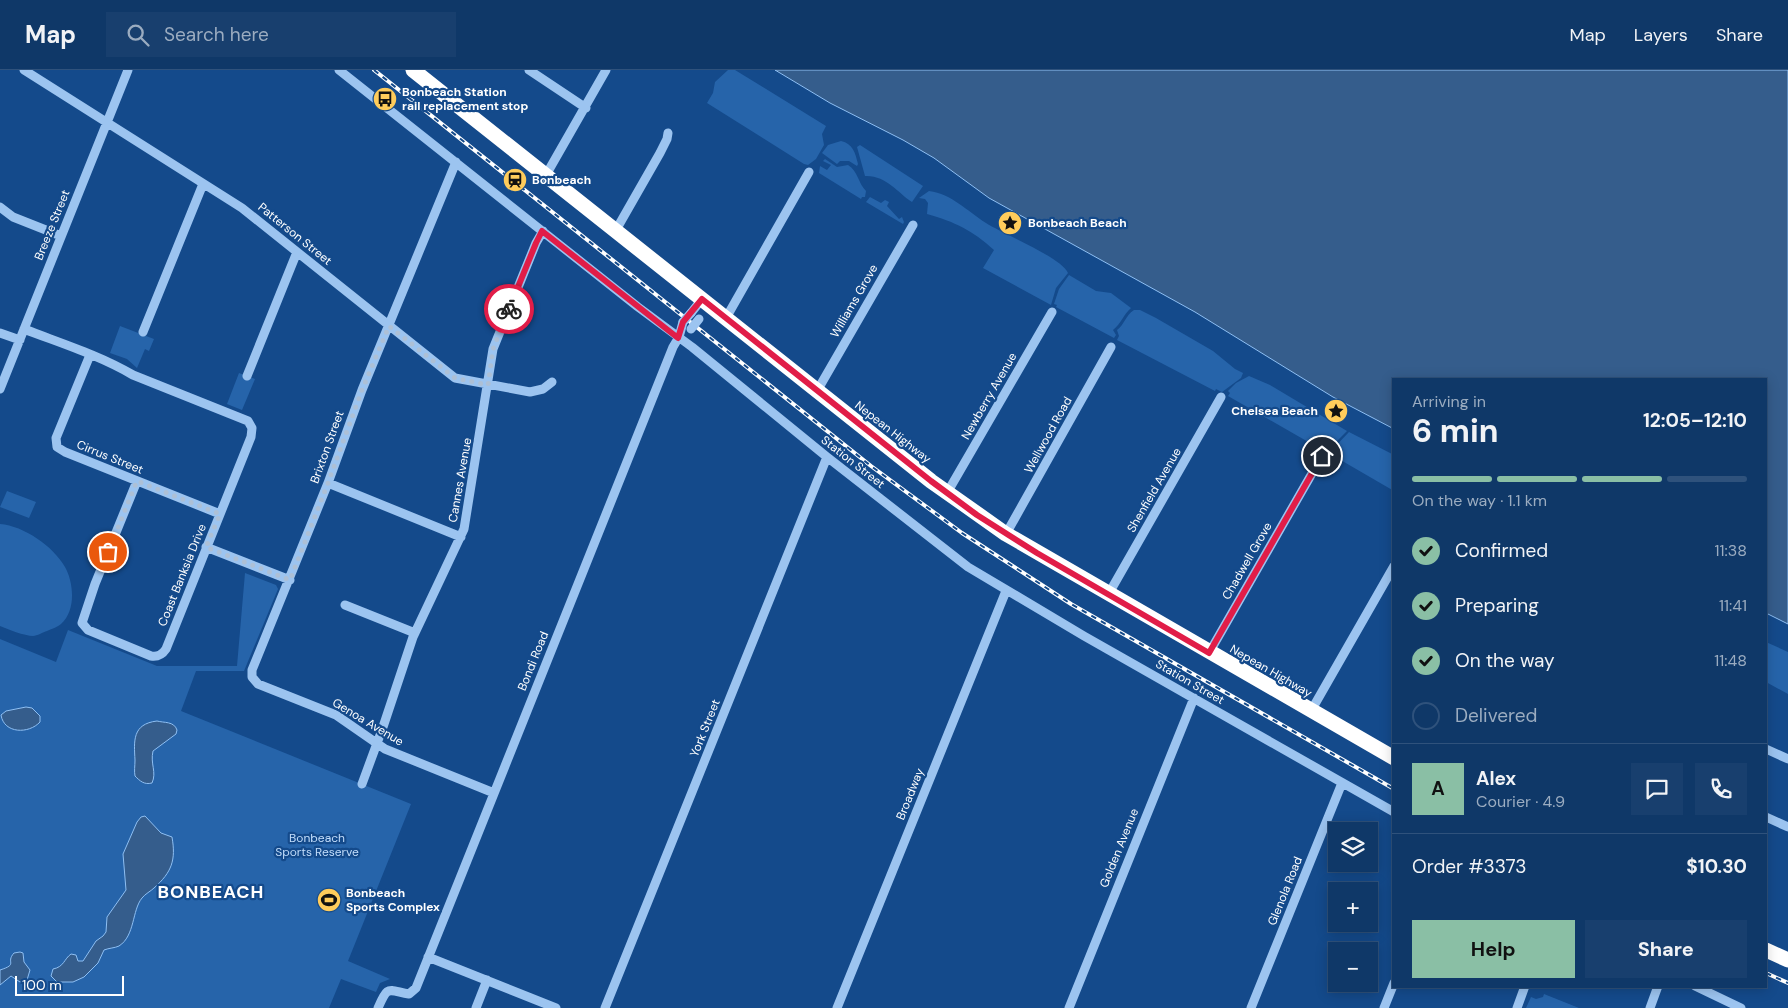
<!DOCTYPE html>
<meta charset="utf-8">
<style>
body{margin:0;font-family:"DM Sans",sans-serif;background:#183f6e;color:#f1f3f6;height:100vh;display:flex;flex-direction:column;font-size:19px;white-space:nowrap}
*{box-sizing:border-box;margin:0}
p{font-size:16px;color:#9bacc0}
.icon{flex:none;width:28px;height:28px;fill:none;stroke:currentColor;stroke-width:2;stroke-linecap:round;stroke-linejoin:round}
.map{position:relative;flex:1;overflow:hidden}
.drawer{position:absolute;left:1392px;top:308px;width:375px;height:610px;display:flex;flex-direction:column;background:#0f3868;border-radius:0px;box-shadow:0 2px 12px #0003,0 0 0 1px #2f527c}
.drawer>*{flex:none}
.fabs{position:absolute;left:1328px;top:752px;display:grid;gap:10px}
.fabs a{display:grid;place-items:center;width:50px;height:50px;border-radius:0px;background:#0f3868;box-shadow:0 2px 12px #0003,0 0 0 1px #2f527c;font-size:25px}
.scale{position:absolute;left:15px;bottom:12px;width:109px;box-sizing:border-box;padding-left:5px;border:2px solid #fff;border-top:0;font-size:14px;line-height:18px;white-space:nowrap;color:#fff;-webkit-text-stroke:4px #144a8b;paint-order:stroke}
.pin{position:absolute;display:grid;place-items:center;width:42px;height:42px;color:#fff;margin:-21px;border:2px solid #fff;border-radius:50%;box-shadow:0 1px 5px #0007}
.courier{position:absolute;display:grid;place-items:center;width:50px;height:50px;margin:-25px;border:4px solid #e11d48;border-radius:50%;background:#fff;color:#222;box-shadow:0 1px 6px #0007}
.summary em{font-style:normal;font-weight:700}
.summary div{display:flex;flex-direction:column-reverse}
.summary{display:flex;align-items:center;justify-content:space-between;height:85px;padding:0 20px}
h1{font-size:32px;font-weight:700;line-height:38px}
.bar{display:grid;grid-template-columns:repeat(4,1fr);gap:8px 5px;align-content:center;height:60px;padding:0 20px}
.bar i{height:6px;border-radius:4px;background:#2f527c}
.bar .current{background:#8abfa5}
.bar p{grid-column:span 4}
.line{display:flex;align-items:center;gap:12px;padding:0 20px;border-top:1px solid #2f527c}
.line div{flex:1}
.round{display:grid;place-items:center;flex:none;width:52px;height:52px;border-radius:0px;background:#183f6e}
ol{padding:0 20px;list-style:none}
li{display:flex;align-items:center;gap:15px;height:55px}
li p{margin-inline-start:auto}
li .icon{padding:5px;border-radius:50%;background:#8abfa5;color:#111;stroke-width:4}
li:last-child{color:#9bacc0}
li i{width:28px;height:28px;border:2px solid #2f527c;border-radius:50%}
.action{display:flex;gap:10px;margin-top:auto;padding:10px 20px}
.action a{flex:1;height:58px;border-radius:0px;background:#8abfa5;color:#111;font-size:20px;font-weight:700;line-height:58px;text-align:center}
.action a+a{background:#183f6e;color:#f1f3f6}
header{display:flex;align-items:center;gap:30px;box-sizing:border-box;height:70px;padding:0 25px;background:#0f3868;border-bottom:1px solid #2f527c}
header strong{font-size:24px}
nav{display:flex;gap:28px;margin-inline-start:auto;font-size:18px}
.search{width:350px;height:45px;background:#183f6e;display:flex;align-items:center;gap:12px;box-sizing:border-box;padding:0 18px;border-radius:0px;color:#9bacc0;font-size:19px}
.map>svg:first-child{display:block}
</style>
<header>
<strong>Map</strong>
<div class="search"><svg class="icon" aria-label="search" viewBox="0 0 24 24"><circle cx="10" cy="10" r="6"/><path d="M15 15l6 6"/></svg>Search here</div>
<nav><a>Map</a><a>Layers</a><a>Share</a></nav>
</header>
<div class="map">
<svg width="1788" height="938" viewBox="0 0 1788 938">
<rect width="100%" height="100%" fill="#144a8b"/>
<path fill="#2664aa" d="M728 0H735L826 56 822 64 824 75 816 89 808 95 804 94 707 33 713 23 715 12Z
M841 71C853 74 855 82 858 94L857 96 849 91H840L837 94 822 83 828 75Z
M860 75 923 116 912 132C898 123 886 105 865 106L857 77Z
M825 89 837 97 848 95C858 101 858 113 866 121L865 127H862L861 129 819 103 820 96 827 100 831 95 823 91Z
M929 121C952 124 967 141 986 153 1003 164 1061 187 1068 203L1056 218 1051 235 983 198 994 180C972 160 955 152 927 144L928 133 925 129 919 128Z
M870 127 881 133 885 130 889 132 887 136 899 149 902 147 904 152 903 154 866 132Z
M1069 205 1096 221 1111 223 1131 238C1123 245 1121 254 1113 260L1116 265 1114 268 1056 237 1057 235 1054 234 1059 219Z
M1134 240H1140L1156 248 1213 281 1235 299 1243 303 1241 308 1222 322 1216 319 1215 321 1117 270 1119 266 1117 260C1125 254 1125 246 1134 240Z
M120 256 154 269 149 281 145 279 137 298 127 289 110 283Z
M239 303 255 309 242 340 227 334Z
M1249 306 1270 315 1347 361 1330 378 1327 376 1324 379 1318 375 1317 377 1228 326 1230 323 1228 321 1236 313Z
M1349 362 1394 385V421L1332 385 1333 384 1330 382Z
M7 421 36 432 29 448 0 437Z
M0 454C24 456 53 476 65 497 74 513 76 541 61 554 58 557 51 559 47 561 43 562 37 566 33 566 25 566 7 559 0 556Z
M245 503 276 515 278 519 244 601H196L181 641 411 734 348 891 390 909 380 913 376 922 341 909 329 938H0V569L56 592 68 560 157 596H237Z
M1766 572 1788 582V624L1766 612Z
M1544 924 1579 938H1526L1531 927 1536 929 1543 927Z"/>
<path fill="#355d8c" stroke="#8ebff3" d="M775 0H1788V554L1766 543V309H1394V359L1333 327 1195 242 989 128 934 88 903 70 830 33Z
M26 637 32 638 40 646V652C29 664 4 664 1 645L6 641Z
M157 651C164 653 174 651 177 660L176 664 153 681C150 694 157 702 152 713 144 715 140 711 135 706 134 701 135 696 135 690 134 671 132 654 157 651Z
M145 746 161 763 172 767C176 790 172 802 154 818 151 821 145 824 142 828 132 840 135 866 119 876 115 878 109 878 104 880L98 893 84 907 73 912H57L51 906 53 899C64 897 64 889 71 884L76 885 78 891H83L96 871 103 866 106 862 107 847 126 820 123 784 137 752 141 747Z
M20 882 23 883 24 892 30 900 27 910 20 912 11 906 0 915V900C19 894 5 893 14 883Z"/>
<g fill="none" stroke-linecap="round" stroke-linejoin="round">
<path stroke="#9cc4f0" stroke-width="9" d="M24 0 242 138 455 308 530 322 543 319 552 312
M339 0 638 237 692 277 827 387 968 497 1084 566 1394 742
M529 0 586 38
M456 92 362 320 328 413 252 600V607L258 614 336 645 385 679 494 723
M546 105 606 0
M0 137 13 147 61 166
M616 160 660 83 667 69 668 63
M691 243 702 229
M726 248 809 102
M24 259C60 273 99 285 133 305L248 351 252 358 251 367 166 579C162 585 158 587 151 586L88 560 82 553 95 514 137 411
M143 262 203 114
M0 263 20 270
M90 285 56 368 57 377 65 382 220 444
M247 306 297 182
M0 319 128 0
M817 321 913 155
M328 413 461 467
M947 423 1052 242
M1006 464 1111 277
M206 477 290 510
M1108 525 1221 327
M345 535 415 563
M1209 583 1322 386
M1311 641 1394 496
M1766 679 1788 689
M362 714 383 657 413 567 464 459 493 279 536 173 543 161
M1766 747 1788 757
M428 887 556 938
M1695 916 1741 938
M378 938C388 915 387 920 409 924L416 918 673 277 679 267 683 252
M476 938 487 910
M605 938 827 387
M837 938 1006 521
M1069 938 1194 628
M1251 938 1342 713
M1384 938 1394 913
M1517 938 1525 916
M1650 938 1658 916"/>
<path stroke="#fff" stroke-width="15" d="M413 0 931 411 1006 464 1394 688
M1766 880 1788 890"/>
<g stroke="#fff" stroke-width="4">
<path id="rail" d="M374 0 871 396 962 463 1071 534 1394 719
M1766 903 1788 913"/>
</g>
<use href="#rail" stroke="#144a8b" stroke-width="2" stroke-dasharray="5.5" stroke-linecap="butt"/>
<path stroke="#9cc4f0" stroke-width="9" d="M683 252 691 243
M691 259 699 249"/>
</g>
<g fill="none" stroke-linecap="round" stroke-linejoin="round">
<path stroke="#adc0d6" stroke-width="5" stroke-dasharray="0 9" d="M108 482 137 411 220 444 206 477 290 510 328 413 362 320 389 256 455 308 488 315 493 279 509 239"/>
<path stroke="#e11d48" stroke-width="6" d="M509 239 536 173 542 161 678 268 683 252 702 229 931 411 977 445 1037 483 1209 583 1322 386"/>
</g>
<defs>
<g id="bus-disc" transform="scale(1.25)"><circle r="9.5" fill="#ffcc5b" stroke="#144a8b"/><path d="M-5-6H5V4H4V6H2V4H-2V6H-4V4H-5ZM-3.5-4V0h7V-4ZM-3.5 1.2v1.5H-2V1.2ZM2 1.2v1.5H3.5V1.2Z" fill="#111"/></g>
<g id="station-disc" transform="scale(1.25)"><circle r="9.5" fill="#ffcc5b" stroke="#144a8b"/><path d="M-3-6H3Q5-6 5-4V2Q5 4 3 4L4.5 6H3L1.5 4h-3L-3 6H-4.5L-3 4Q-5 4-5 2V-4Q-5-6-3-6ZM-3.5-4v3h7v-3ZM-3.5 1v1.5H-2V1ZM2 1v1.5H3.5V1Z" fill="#111"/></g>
<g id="sight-disc" transform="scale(1.25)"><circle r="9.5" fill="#ffcc5b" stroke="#144a8b"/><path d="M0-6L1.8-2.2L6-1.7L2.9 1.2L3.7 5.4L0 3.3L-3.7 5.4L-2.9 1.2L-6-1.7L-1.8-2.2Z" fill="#111"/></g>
<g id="stadium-disc" transform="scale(1.25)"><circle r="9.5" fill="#ffcc5b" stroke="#144a8b"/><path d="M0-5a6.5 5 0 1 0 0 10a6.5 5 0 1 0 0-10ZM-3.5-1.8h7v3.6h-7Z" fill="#111"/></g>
</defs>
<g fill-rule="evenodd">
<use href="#bus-disc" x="385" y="29"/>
<use href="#station-disc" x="515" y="110"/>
<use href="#sight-disc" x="1010" y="153"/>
<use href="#sight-disc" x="1336" y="341"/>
<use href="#stadium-disc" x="329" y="830"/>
</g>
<g text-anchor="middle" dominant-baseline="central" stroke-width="4.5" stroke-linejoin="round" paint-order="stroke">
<g font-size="12" font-weight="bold" fill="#fff" stroke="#144a8b" text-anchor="start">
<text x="402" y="22">Bonbeach Station<tspan x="402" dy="14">rail replacement stop</tspan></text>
<text x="532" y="110">Bonbeach</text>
<text x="1028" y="153">Bonbeach Beach</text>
<text x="1318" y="341" text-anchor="end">Chelsea Beach</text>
<text x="346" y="823">Bonbeach<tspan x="346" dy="14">Sports Complex</tspan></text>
</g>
<g font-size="12" fill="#fff" stroke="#144a8b">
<text transform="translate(52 155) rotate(-68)">Breeze Street</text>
<text transform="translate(295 164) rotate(39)">Patterson Street</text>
<text transform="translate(854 231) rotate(-60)">Williams Grove</text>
<text transform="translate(989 326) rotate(-60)">Newberry Avenue</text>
<text transform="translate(893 362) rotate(38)">Nepean Highway</text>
<text transform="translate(1048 365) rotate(-61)">Wellwood Road</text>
<text transform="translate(327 377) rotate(-70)">Brixton Street</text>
<text transform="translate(110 387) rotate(22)">Cirrus Street</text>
<text transform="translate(853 392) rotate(38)">Station Street</text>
<text transform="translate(460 410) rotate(-80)">Cannes Avenue</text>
<text transform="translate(1154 420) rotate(-60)">Shenfield Avenue</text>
<text transform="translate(1247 491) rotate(-60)">Chadwell Grove</text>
<text transform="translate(182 505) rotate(-68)">Coast Banksia Drive</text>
<text transform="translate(533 591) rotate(-68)">Bondi Road</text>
<text transform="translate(1271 601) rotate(30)">Nepean Highway</text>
<text transform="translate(1190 612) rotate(30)">Station Street</text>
<text transform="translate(368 652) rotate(31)">Genoa Avenue</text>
<text transform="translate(705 658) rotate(-68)">York Street</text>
<text transform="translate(910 724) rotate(-68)">Broadway</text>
<text transform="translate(1119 778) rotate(-68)">Golden Avenue</text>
<text transform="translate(1285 821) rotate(-68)">Glenola Road</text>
</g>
<g font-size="12" fill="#c2ddfb" stroke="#144a8b">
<text x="317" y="768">Bonbeach<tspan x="317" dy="14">Sports Reserve</tspan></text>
</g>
<g font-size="18" font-weight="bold" letter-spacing="1" fill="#fff" stroke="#144a8b">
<text x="211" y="822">BONBEACH</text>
</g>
</g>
</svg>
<div class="fabs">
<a><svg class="icon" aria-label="layers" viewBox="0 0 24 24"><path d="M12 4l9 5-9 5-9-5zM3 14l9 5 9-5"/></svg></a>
<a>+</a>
<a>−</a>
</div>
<div class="scale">100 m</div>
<div class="pin" style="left:108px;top:482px;background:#ea580c"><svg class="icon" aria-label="bag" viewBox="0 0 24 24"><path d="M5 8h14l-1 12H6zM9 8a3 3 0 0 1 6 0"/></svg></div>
<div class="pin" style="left:1322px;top:386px;background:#1f2937"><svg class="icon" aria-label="home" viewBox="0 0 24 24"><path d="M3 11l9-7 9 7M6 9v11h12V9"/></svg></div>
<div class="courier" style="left:509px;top:239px"><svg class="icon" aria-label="bike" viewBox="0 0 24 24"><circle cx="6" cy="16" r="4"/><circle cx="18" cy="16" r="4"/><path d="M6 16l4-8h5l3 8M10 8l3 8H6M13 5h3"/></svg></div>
<section class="drawer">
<div class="summary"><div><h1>6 min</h1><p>Arriving in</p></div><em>12:05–12:10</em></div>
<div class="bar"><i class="current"></i><i class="current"></i><i class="current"></i><i></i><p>On the way · 1.1 km</p></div>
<ol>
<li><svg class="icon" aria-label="check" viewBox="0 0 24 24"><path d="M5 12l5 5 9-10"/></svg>Confirmed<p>11:38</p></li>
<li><svg class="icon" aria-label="check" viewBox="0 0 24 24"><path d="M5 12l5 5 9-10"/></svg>Preparing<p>11:41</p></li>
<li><svg class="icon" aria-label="check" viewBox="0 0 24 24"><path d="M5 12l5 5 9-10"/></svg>On the way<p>11:48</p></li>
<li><i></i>Delivered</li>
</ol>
<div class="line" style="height:90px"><b class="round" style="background:#8abfa5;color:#111">A</b><div><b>Alex</b><p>Courier · 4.9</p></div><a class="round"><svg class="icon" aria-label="chat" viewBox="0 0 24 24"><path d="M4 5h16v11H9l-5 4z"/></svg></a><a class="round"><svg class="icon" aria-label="phone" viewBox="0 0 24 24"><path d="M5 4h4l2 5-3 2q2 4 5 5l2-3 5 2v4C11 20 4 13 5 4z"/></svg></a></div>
<div class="line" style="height:65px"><div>Order #3373</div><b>$10.30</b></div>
<div class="action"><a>Help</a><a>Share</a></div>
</section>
</div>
